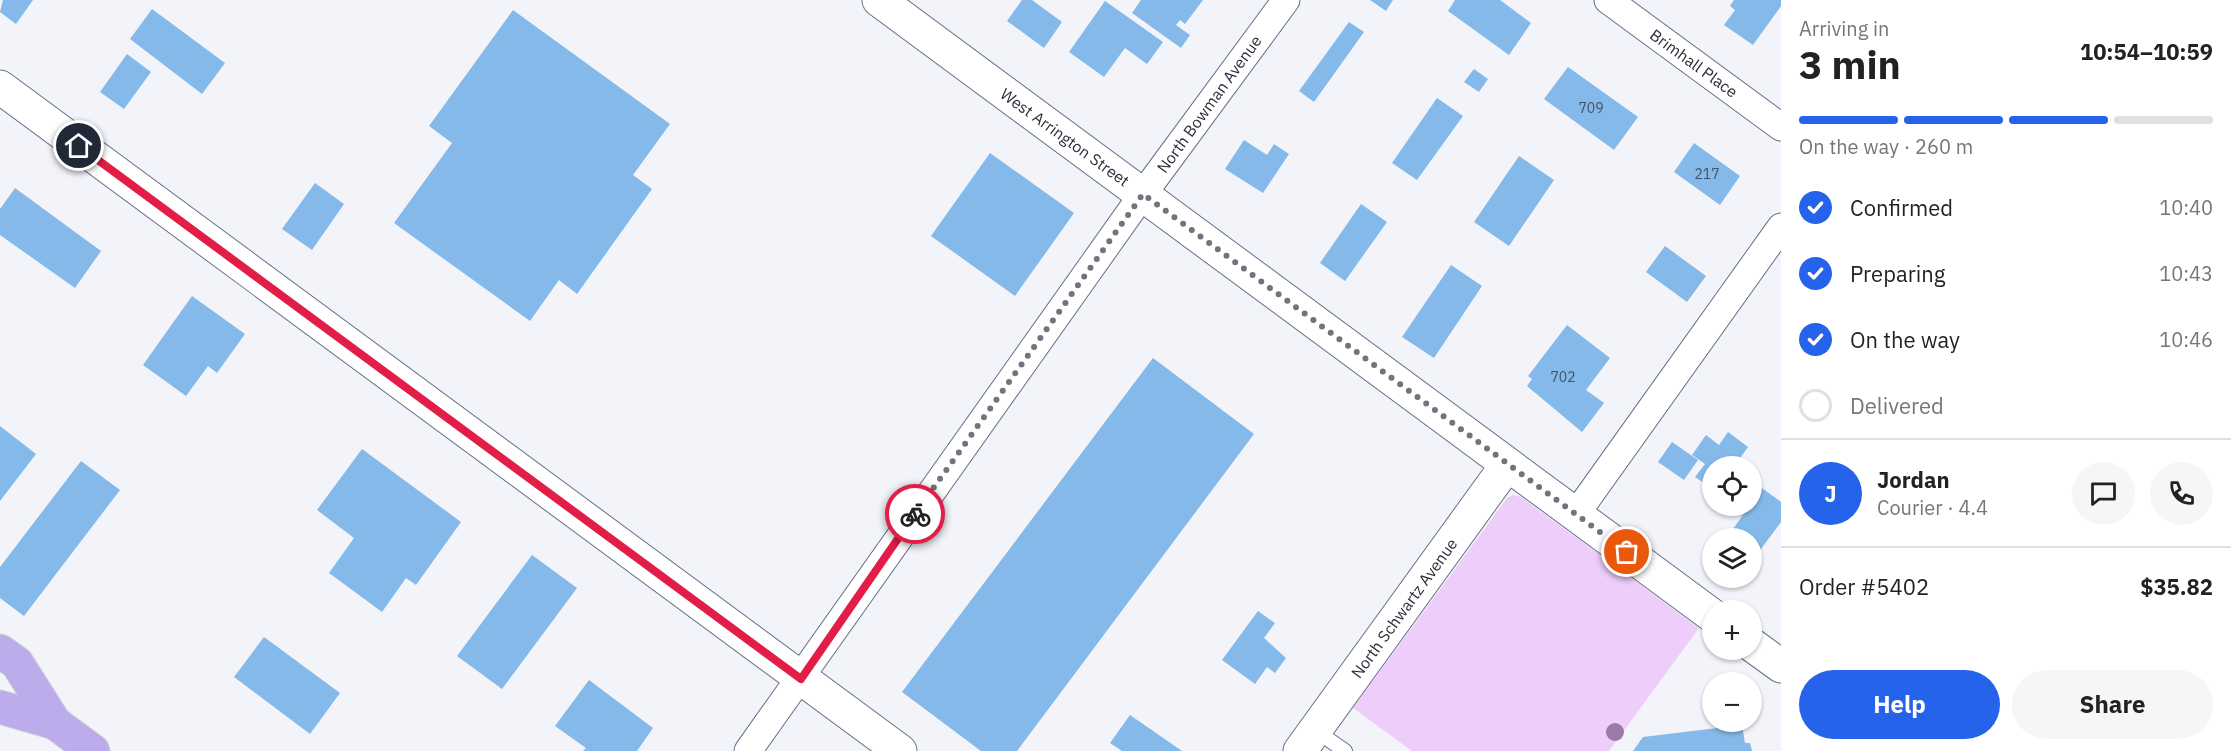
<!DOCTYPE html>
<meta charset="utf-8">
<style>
body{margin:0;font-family:"IBM Plex Sans",sans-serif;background:#f6f6f6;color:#222;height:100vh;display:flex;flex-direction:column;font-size:22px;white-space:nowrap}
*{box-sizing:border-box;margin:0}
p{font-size:20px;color:#767676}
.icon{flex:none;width:33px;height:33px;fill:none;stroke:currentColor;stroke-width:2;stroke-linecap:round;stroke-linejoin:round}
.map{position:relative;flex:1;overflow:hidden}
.side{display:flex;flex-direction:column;background:#fff;width:450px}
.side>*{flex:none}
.controls{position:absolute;left:1702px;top:456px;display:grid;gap:12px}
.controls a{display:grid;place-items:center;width:60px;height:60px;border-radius:50%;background:#fff;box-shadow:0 2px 4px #0004;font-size:30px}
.pin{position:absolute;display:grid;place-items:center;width:51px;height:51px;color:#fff;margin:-26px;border:3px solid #fff;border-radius:50%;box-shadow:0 2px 6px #0007}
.courier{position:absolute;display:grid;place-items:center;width:60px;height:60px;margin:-30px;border:4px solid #e11d48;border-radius:50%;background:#fff;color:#222;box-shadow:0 2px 8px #0007}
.headline em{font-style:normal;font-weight:700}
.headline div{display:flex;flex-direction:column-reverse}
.headline{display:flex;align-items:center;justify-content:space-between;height:102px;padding:0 18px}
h1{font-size:39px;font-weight:700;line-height:45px}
.bar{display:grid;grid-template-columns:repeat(4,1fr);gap:9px 6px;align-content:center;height:72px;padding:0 18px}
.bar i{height:8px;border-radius:4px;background:#e0e0e0}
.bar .active{background:#2563eb}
.bar p{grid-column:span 4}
.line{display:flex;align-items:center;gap:15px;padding:0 18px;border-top:2px solid #e0e0e0}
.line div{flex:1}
.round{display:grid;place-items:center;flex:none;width:63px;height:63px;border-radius:32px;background:#f6f6f6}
ol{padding:0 18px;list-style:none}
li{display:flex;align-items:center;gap:18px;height:66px}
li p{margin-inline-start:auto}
li .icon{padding:6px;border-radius:50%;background:#2563eb;color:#fff;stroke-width:4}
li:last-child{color:#767676}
li i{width:33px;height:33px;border:3px solid #e0e0e0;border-radius:50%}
.action{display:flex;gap:12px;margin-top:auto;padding:12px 18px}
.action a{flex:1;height:69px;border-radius:36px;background:#2563eb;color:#fff;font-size:24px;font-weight:700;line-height:69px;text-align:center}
.action a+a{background:#f6f6f6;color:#222}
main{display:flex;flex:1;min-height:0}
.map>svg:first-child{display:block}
</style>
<main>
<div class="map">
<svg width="1781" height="751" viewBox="0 0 1781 751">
<rect width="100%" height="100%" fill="#f2f4fa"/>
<path fill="#efcdfb" d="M1513 495 1521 497 1699 628 1609 751H1412L1353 708 1507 498Z"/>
<path fill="#84b9e9" d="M3 0H33L16 24 0 12Z
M1022 0H1032L1062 22 1044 48 1007 21Z
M1141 0H1203L1185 24 1180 20 1176 25 1190 35 1181 48 1132 13Z
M1370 0H1393L1386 11Z
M1455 0H1500L1531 23 1509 55 1448 11Z
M1734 0H1781V6L1753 45 1724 25 1735 10 1730 6Z
M1105 1 1163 42 1147 64 1125 48 1104 77 1069 52Z
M152 9 225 63 202 94 130 39Z
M513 10 670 124 633 175 652 189 577 294 559 280 530 321 394 223 452 143 429 126Z
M1349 22 1364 32 1314 102 1299 91Z
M127 54 151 72 124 109 100 92Z
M1568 67 1638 117 1614 150 1544 99Z
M1474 69 1488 79 1479 92 1464 82Z
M1437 98 1463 116 1417 180 1392 163Z
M1244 140 1267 155 1274 144 1289 154 1263 193 1225 169Z
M1694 143 1740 176 1720 205 1674 172Z
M990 153 1074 213 1015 296 931 236Z
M1519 156 1554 180 1509 246 1474 222Z
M315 183 344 204 312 250 282 229Z
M15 188 101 251 75 288 0 235V209Z
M1361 204 1387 222 1345 281 1320 263Z
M1665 246 1706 276 1687 302 1646 272Z
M1451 265 1482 286 1434 358 1402 337Z
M192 296 245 334 217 373 208 366 186 396 143 365Z
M1567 325 1610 358 1586 390 1604 403 1582 432 1527 386 1532 379 1528 376Z
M1153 358 1254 434 1017 751H981L902 692Z
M0 426 36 454 0 501Z
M1728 432 1748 447 1738 461 1746 466H1713V489L1695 477 1705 464 1692 455 1706 435 1719 445Z
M1672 442 1698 460 1684 480 1658 462Z
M362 449 461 522 416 585 406 578 382 612 329 573 354 538 317 510Z
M81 461 120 490 24 616 0 598V567Z
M1762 488 1781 502V522L1761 549 1752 542V538H1747L1733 529Z
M532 555 577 588 502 689 457 656Z
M1258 611 1275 623 1264 638 1286 658 1275 673 1267 667 1255 684 1222 660Z
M264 637 340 693 310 734 234 677Z
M589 680 653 728 637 751H583L586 748 555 726Z
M1130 715 1182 751H1122L1110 743Z
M1742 725 1745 743H1750L1752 751H1633L1643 737Z"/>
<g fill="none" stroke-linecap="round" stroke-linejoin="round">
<g stroke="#67708a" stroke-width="16">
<path id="lane" d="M1315 730 1345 751"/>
</g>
<g stroke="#67708a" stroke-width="29">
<path id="street" d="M1608 0 1781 127
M1576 514 1781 227
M748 751 1143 194 1286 0"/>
</g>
<g stroke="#67708a" stroke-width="35">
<path id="secondary" d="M879 0 1713 616
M0 87 900 751
M1752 645 1781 666
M1300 751 1507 465"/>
</g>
<g stroke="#d0d1d4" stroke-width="35">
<path id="primary" d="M0 651 17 663 55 723
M0 707 55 723 93 751"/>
</g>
<use href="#lane" stroke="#fff" stroke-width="14"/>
<use href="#street" stroke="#fff" stroke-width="27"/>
<use href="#secondary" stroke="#fff" stroke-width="33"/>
<use href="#primary" stroke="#bcaceb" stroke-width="33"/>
</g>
<circle fill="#977ca3" cx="1615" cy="732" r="9"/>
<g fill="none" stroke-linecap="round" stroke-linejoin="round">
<path stroke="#71747d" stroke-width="6" stroke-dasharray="0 10.8" d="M915 514 1143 194 1627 552"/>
<path stroke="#e11d48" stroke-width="8" d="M79 146 801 679 915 514"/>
</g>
<g text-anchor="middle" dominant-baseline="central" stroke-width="5" stroke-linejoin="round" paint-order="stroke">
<g font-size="14" fill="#415266">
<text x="1591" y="108">709</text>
<text x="1707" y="174">217</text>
<text x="1563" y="377">702</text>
</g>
<g font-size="16" fill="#2b2f3a" stroke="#fff">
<text transform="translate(1694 63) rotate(36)">Brimhall Place</text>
<text transform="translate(1209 104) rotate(-54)">North Bowman Avenue</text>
<text transform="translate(1065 137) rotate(36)">West Arrington Street</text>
<text transform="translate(1404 608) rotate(-54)">North Schwartz Avenue</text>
</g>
</g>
</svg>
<div class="controls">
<a><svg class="icon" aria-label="locate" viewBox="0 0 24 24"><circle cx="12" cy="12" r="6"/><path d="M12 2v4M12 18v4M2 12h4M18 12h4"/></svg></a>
<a><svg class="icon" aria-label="layers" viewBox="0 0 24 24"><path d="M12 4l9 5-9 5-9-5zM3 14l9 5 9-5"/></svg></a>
<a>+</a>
<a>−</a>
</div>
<div class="pin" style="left:1627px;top:552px;background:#ea580c"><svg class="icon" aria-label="bag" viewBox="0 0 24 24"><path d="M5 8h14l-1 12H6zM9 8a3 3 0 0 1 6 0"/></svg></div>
<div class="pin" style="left:79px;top:146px;background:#1f2937"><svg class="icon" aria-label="home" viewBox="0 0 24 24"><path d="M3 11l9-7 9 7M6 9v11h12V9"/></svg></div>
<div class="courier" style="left:915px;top:514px"><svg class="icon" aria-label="bike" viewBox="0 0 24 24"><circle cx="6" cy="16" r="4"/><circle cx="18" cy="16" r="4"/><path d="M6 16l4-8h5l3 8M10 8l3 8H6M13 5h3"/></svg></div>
</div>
<section class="side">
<div class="headline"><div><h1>3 min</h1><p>Arriving in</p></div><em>10:54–10:59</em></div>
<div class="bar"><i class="active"></i><i class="active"></i><i class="active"></i><i></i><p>On the way · 260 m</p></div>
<ol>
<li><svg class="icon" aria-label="check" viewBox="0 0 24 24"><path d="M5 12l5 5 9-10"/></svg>Confirmed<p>10:40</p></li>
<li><svg class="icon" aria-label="check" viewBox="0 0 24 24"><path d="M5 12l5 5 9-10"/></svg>Preparing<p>10:43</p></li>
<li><svg class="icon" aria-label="check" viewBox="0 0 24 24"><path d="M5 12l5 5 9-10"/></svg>On the way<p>10:46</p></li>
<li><i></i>Delivered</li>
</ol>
<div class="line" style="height:108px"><b class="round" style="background:#2563eb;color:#fff">J</b><div><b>Jordan</b><p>Courier · 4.4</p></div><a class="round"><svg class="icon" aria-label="chat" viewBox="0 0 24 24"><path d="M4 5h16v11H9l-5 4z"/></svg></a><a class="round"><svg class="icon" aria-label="phone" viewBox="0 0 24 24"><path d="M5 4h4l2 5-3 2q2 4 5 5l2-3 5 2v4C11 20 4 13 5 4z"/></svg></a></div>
<div class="line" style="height:78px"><div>Order #5402</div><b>$35.82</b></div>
<div class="action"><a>Help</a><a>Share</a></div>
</section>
</main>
